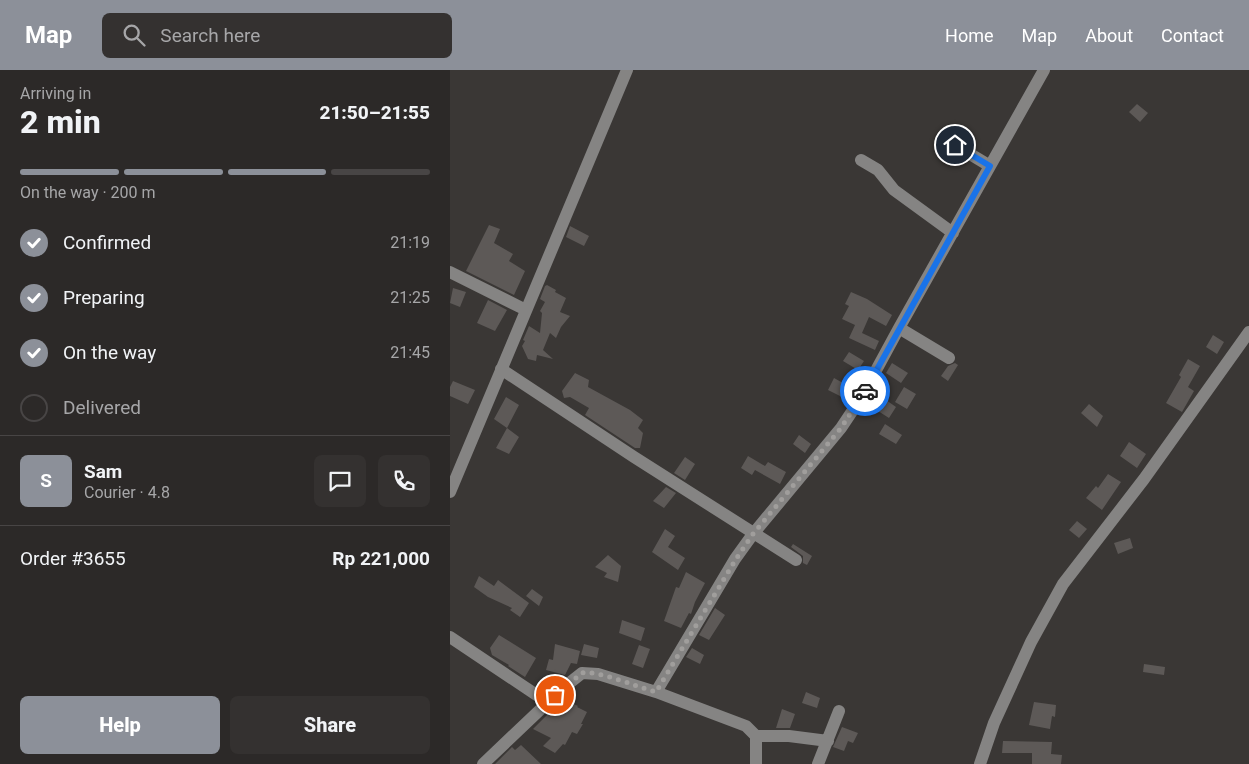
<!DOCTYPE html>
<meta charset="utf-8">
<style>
body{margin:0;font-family:Roboto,sans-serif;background:#343130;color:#f1f3f6;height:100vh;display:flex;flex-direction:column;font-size:19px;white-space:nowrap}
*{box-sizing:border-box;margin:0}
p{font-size:16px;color:#a6a6a8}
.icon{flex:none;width:28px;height:28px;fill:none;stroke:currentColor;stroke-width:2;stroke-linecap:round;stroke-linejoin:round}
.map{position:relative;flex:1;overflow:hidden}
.side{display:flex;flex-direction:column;background:#2c2928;width:450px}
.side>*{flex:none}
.pin{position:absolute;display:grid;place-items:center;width:42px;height:42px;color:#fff;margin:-21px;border:2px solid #fff;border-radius:50%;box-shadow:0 1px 5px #0007}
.courier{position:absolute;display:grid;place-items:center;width:50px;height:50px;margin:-25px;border:4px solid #1a73e8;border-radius:50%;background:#fff;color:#222;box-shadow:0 1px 6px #0007}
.summary em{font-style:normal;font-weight:800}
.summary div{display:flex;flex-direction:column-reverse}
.summary{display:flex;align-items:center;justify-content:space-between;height:85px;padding:0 20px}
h1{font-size:32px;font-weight:800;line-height:38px}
.bar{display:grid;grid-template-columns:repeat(4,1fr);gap:8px 5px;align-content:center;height:60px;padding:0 20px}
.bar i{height:6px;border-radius:4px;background:#484545}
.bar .active{background:#8c9099}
.bar p{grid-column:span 4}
.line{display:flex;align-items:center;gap:12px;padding:0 20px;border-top:1px solid #484545}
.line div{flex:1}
.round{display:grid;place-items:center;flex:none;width:52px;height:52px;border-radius:8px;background:#343130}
ol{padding:0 20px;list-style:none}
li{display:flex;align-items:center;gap:15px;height:55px}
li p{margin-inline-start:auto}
li .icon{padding:5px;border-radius:50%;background:#8c9099;color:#fff;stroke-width:4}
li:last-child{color:#a6a6a8}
li i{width:28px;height:28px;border:2px solid #484545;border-radius:50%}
.button{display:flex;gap:10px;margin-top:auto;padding:10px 20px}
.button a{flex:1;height:58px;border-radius:8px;background:#8c9099;color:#fff;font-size:20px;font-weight:800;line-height:58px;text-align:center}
.button a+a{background:#343130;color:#f1f3f6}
header{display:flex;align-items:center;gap:30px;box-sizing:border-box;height:70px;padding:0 25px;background:#8c9099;color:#fff}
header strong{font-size:24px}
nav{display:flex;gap:28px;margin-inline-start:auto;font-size:18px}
.search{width:350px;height:45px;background:#343130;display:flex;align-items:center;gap:12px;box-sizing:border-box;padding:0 18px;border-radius:8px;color:#a6a6a8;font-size:19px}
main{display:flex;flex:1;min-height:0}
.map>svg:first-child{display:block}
</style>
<header>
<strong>Map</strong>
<div class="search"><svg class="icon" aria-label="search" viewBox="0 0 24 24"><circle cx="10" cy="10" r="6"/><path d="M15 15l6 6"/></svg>Search here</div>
<nav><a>Home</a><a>Map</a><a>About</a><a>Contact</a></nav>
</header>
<main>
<section class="side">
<div class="summary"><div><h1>2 min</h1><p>Arriving in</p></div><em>21:50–21:55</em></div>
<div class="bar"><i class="active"></i><i class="active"></i><i class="active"></i><i></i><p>On the way · 200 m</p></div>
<ol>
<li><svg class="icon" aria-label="check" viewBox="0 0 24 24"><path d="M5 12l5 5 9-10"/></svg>Confirmed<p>21:19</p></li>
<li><svg class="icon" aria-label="check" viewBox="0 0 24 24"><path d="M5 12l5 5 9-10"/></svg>Preparing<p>21:25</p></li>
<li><svg class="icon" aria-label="check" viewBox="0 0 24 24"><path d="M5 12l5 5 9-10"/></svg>On the way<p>21:45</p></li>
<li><i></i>Delivered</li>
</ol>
<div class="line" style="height:90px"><b class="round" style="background:#8c9099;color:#fff">S</b><div><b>Sam</b><p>Courier · 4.8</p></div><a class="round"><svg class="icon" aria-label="chat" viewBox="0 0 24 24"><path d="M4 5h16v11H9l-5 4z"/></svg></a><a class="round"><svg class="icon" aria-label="phone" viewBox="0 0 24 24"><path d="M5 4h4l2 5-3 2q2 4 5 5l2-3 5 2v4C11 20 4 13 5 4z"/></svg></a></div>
<div class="line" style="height:65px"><div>Order #3655</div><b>Rp 221,000</b></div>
<div class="button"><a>Help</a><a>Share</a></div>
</section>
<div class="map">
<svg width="799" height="694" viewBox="0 0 799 694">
<rect width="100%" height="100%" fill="#3a3735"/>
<path fill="#5d5957" d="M687 34 698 43 690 52 679 42Z
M39 155 50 159 44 173 63 184 59 191 75 201 64 225 16 201Z
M120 156 139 166 134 176 116 167Z
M97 215 106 220 105 222 116 228 110 242 120 246 111 257 106 268 100 263 93 280 103 289 87 285 86 291 78 289 72 276 75 271 73 270 79 256 90 263 92 243 90 241 95 232 90 229 95 216Z
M3 218 16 222 10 237 0 233Z
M401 222 417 229 442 245 436 256 419 247 412 263 429 271 425 280 399 268 405 255 392 249 399 236 395 234Z
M38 230 57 240 45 261 27 253Z
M763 265 774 272 767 284 756 277Z
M399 282 414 291 408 300 393 291Z
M738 289 750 296 738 317 744 321 732 342 716 333 731 307 729 305Z
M442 293 458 303 451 313 436 303Z
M505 293 508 295 498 311 491 306 498 296Z
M125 303 139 310 138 317 180 340 193 350 188 358 193 363 190 378H185L135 345 139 338 120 327 114 328 112 321Z
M384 308 402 318 396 329 378 320Z
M3 311 25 320 18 334 0 326V317Z
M454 317 466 324 457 339 445 332Z
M56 327 69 335 57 358 44 349Z
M436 330 446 337 439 348 428 341Z
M639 334 653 346 647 357 631 343Z
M435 354 452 365 446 374 429 364Z
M57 358 69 367 59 384 46 378Z
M349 365 361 374 355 383 343 374Z
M679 372 696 384 687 398 670 386Z
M298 386 315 396 318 392 336 402 330 414 305 400 302 405 291 398Z
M235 387 245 394 235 410 224 403Z
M658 404 671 412 652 440 636 428 646 416 648 418Z
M216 417 226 423 214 438 203 431Z
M627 451 637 459 629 468 619 460Z
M215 459 225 466 218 477 235 488 228 500 202 482Z
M680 468 683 478 668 484 664 473Z
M343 474 362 486 357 495 353 493V486L341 477Z
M158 485 171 496 168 512 154 507 157 503 145 497Z
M236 502 255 513 245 532 241 544 239 543 231 558 214 551 226 517 229 518Z
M29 506 44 516 48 510 79 533 70 547 60 540 62 538 38 527 24 517Z
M82 519 93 527 89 536 76 526Z
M265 538 275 545 259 570 249 565Z
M172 550 195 558 191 571 169 563Z
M49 565 86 588 75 607 58 596 59 595 42 585 40 578Z
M105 574 130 581 127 594 121 593 115 605 96 600 99 589 103 590Z
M134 574 149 578 147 588 131 585Z
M189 575 200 579 193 598 182 594Z
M242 578 254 585 250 594 236 587Z
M694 594 715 597 714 605 693 602Z
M356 622 370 628 367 638 352 633Z
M113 629 128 636 127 637 137 642 131 654H133L127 664 122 662 115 675 113 674 105 683 93 676 101 668 83 659Z
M584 632 606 635 605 647 602 646 600 659 579 655Z
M332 639 345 644 340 658H326Z
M392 657 408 663 403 673 398 671 394 681 383 677Z
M553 671 602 672 601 684 612 685 611 694H582V683H552Z
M71 675 91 694H45L62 677 65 680Z"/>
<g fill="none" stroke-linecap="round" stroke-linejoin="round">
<path stroke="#858483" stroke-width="12" d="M505 75 540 96
M411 90 428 100 444 120 503 163
M0 202 76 240
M449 258 499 288
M51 299 184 387 346 490
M0 422 177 0
M0 567 97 632
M206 622 296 656 306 666V694
M306 666H339L378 671
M33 694 113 618 132 603 148 604 206 622 285 489 303 464 391 358 411 328 449 258 594 0
M368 694 389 641
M530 694 544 653 581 572 613 514 694 409 799 262"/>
</g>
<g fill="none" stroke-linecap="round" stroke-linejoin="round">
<path stroke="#a09e9c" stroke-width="5" stroke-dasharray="0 9" d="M105 625 132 603C148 600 187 617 206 622L286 489 303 464 391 358 415 321"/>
<path stroke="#1a73e8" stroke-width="6" d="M415 321 540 96 505 75"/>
</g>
</svg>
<div class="pin" style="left:105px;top:625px;background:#ea580c"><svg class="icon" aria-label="bag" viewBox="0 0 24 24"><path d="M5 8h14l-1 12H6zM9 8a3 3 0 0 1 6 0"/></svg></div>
<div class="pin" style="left:505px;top:75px;background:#1f2937"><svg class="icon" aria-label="home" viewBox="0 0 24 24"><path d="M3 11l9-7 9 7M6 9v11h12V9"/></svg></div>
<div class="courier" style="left:415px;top:321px"><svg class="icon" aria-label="car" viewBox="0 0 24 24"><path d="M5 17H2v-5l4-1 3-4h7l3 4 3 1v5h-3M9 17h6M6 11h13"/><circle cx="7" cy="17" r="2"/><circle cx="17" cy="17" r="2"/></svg></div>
</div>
</main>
